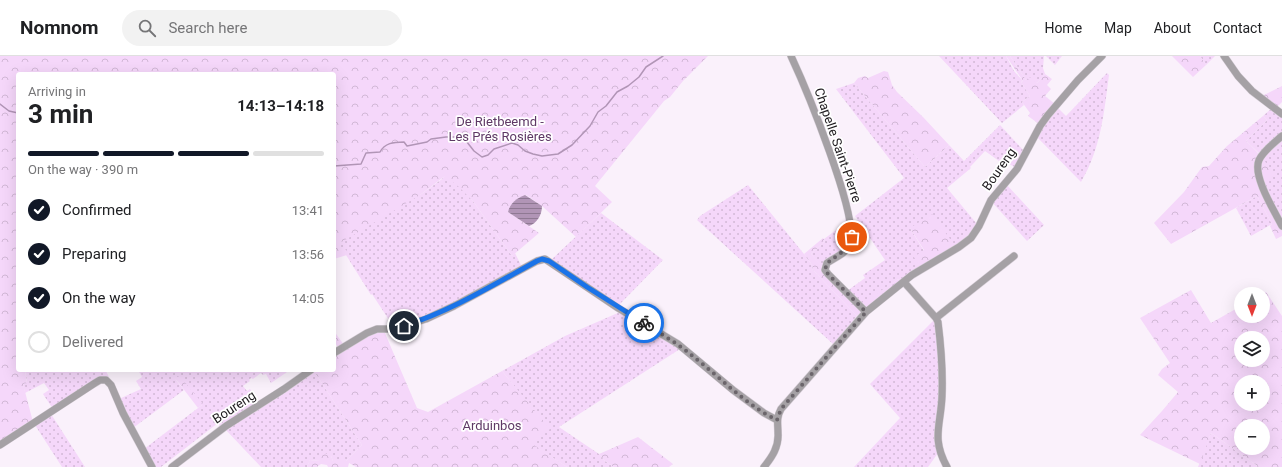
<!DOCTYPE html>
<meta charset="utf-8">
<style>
body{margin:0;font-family:Roboto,sans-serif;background:#f2f2f2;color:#202124;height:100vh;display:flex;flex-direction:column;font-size:15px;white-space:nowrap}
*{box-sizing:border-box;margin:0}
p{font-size:13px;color:#757577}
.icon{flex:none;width:22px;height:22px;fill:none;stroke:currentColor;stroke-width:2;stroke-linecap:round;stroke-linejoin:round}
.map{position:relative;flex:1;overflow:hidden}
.sheet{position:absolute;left:16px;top:16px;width:320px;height:300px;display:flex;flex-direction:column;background:#fff;border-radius:4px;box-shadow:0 4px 16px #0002}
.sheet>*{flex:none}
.needle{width:26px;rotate:180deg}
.buttons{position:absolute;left:1234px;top:231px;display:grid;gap:8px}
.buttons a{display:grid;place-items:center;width:36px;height:36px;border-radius:50%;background:#fff;box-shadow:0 4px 16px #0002;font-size:20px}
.pin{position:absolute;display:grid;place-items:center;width:34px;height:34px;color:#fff;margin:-17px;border:2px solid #fff;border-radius:50%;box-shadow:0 1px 4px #0007}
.courier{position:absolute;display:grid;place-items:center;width:40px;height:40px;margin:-20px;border:3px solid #1a73e8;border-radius:50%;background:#fff;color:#222;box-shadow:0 1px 5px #0007}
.head em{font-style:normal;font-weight:700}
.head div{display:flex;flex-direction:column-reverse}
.head{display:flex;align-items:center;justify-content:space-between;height:68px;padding:0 12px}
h1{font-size:26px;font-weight:700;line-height:30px}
.bar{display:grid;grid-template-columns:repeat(4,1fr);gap:6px 4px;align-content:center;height:48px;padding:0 12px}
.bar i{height:5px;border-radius:3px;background:#e0e0e0}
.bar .current{background:#111827}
.bar p{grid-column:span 4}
ol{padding:0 12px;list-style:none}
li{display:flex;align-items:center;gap:12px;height:44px}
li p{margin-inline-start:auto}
li .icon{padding:4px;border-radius:50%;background:#111827;color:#fff;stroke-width:4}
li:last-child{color:#757577}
li i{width:22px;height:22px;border:2px solid #e0e0e0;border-radius:50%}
header{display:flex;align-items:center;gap:24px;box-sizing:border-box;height:56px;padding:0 20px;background:#fff;border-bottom:1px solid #e0e0e0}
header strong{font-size:19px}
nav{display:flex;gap:22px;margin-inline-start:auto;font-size:14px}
.search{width:280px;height:36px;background:#f2f2f2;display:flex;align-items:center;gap:10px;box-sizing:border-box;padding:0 14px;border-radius:22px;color:#757577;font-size:15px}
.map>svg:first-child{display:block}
</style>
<header>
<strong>Nomnom</strong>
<div class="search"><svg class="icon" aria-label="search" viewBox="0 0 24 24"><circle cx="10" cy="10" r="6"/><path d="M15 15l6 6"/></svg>Search here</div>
<nav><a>Home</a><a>Map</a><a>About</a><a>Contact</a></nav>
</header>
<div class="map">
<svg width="1282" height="411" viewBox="0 0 1282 411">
<defs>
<pattern id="grass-dots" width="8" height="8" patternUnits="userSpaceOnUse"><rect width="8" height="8" fill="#f5d7fa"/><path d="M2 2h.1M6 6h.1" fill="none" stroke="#d2b8d6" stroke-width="1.8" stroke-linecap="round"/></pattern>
<pattern id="forest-crowns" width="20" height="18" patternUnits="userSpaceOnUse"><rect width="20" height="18" fill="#f5d7fa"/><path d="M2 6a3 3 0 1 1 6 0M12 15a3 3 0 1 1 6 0" fill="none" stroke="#d2b8d6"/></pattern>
<pattern id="water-rules" width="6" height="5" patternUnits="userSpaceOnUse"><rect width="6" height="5" fill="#b195b6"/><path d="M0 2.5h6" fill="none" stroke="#8f7993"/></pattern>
</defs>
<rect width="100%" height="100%" fill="#faf1fb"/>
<path fill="url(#grass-dots)" d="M939 0H1006L1014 15 1023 25 1021 26 1030 40 1022 46 1024 49 1002 67Z
M1010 0H1044L1043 12 1045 18 1037 27 1026 24Z
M1046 0H1062L1055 9Z
M1200 0H1215L1206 9Z
M1107 17 1109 19C1104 57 1101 92 1081 126L1036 80 1058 52 1066 60Z
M854 27 925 111 949 89 964 105 1000 69 1024 95 1016 112 1001 103 999 105 985 95 970 111 971 112 947 132 977 168 969 181 955 190 910 172 924 195 920 212 900 225 898 223 863 248 853 238 847 235 865 222 863 219 885 204 855 160 904 122 836 33Z
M1272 52 1282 61V77L1261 99 1246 85 1267 64 1263 60Z
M1282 83V166L1262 126 1263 101Z
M447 117 473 145 512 200 515 197 522 211 427 260 393 270 372 238 371 239 346 199H347L339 191 334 119 420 139 442 123Z
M748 129 804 198 812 209 813 214 857 260 833 288 697 164 700 160Z
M1007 129 1044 169 1027 185 992 146Z
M1257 140 1272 168 1251 180 1236 152Z
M601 157 663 204 618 250 551 204Z
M846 161 849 174 847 190 825 206 822 211 811 198 825 185 824 183 844 168Z
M620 256 680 293 559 371 599 398 605 405 614 411H567L530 387 549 373 502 315 565 280Z
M934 264 936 269 940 316 938 397 928 411H854L900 362 870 328Z
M25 314H107L106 315 109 321H103L53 353 43 338 49 334 44 327 25 337 23 328 27 326Z
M138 314H290L271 327 266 318 263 319 261 317 253 323 251 322 249 324 250 325 243 330 247 335 250 333 259 347 221 372 218 367 161 411H155L144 393 202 349 175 323 184 334 133 372 119 343 141 333 136 325 142 321Z
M314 315 362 389 346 405H333L331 400 320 405 310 404 307 411H261L225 373Z
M51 358 85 411H62L35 369Z
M1211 377 1259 411H1198Z"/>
<path fill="url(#forest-crowns)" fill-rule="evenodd" d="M0 0H708L683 25 670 41 664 45 595 130 612 146 576 181 542 150 526 139C516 142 511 147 508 156L539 177 512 200 473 145 459 131 445 120 420 139 340 187 339 191H343L348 196 347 199 334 203V18H18V314H25L27 327 23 328 33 366 0 387Z
M1006 0H1010L1026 24 1030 21 1037 27 1045 18 1052 23 1047 29 1051 33 1045 40 1055 48 1039 68 1028 60 1030 57 1022 46 1030 40 1021 26 1023 25Z
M1172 0H1200L1206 9 1193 21Z
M884 15 888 16 892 29 897 36 923 61 949 89 925 111 854 27 858 22 865 20 868 22Z
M1282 30V46L1277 51 1262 40Z
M1263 60 1267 64 1246 85C1257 95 1266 105 1274 119L1259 129 1282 175V180L1276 183 1270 170 1272 168 1257 140 1171 188 1154 167 1184 136 1202 111 1209 110 1227 90Z
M932 158 955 190 920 212 914 201 924 194 910 172Z
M823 182 825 185 811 198 821 209 823 215 849 242 853 238 863 247 898 223 900 225 857 260 813 214 812 209 804 198Z
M1191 234 1211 267 1241 250V260H1263V238L1266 236 1282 260V411H1259L1211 377 1200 408 1140 379 1162 355 1178 336 1158 319 1162 313 1170 307 1140 262ZM1241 282H1263V304H1241ZM1241 326H1263V348H1241ZM1241 370H1263V392H1241Z
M334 275 344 289 339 293 334 285Z
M377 275H384L417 352 428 356 502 315 550 373 531 387 567 411H356L349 407 348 411H328L327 409 321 408 317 411H307L310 404 320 405V397L323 396 331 400 333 405H346L362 389 314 315 334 314V301L363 281Z
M179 319 203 348 198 352 175 322Z
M638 381 673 408 669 411H614L605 405 599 398Z"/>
<path fill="url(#water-rules)" d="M525 139 542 150C542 159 537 167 529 170L508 156C510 147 517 142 525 139Z"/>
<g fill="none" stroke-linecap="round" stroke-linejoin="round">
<path stroke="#b195b6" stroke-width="1.5" d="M0 48 9 55 18 57
M334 110 361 108 366 97 380 96C385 87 393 86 404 86L407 90 427 86 431 83 446 81H463L474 95 482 101 488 99 494 93 512 87 518 89 525 95 533 98 542 100 558 98 572 89 590 70 598 56 606 50 617 36 628 30 639 21 646 11 663 0"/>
<g stroke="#d7cfd8" stroke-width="8">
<path id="minor" d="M791 0C805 30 860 162 850 188 847 197 834 202 827 207L825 214 828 218 866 256
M1224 0 1238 20 1252 35 1282 58
M1282 80C1274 87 1263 95 1259 104 1252 120 1275 156 1282 170
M904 226 936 262 938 266C941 290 943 316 942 340 941 369 931 382 947 411
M936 262 1014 200
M334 297 367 277 377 273H391L404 270 426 263 454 250 537 205 545 203 618 252 678 288 733 334 764 357 777 364
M0 389 95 327 100 324H106L111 329 123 357 152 411
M172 411 226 370 284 333 311 314
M764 411C772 401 779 391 778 377 778 368 776 362 781 353L866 256 912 219 959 191 971 182 979 170 991 144 1017 113 1040 70 1048 59 1078 24 1102 0"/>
</g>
<use href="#minor" stroke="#a5a1a5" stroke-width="7"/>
</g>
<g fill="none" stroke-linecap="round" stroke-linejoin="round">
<path stroke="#6b656b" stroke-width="4" stroke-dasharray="0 7.2" d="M644 267C661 278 679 288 695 302 722 323 746 349 777 364L781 353 866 256 828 218 825 214 827 207 849 191 852 181"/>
<path stroke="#1a73e8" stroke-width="5" d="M404 270C451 255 493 229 537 205L542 203 549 205 587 231 644 267"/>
</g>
<g text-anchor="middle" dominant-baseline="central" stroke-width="3.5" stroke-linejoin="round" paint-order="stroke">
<g font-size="13" fill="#5e3865" stroke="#fff">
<text x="500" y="65">De Rietbeemd -<tspan x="500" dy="15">Les Prés Rosières</tspan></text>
<text x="492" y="369">Arduinbos</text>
</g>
<g font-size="13" fill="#1e1a1e" stroke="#fff">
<text transform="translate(838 89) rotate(71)">Chapelle Saint-Pierre</text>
<text transform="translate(999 113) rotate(-55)">Boureng</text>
<text transform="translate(234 351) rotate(-33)">Boureng</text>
</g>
</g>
</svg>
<div class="buttons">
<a><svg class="needle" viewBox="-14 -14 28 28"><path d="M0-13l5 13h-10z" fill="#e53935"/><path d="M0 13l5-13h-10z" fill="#757577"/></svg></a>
<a><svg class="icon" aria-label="layers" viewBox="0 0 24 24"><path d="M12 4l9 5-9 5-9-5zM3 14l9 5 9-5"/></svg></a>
<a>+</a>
<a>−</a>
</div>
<div class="pin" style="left:852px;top:181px;background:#ea580c"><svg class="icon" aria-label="bag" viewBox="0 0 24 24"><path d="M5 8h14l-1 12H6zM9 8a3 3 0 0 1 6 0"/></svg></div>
<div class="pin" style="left:404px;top:270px;background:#1f2937"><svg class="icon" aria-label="home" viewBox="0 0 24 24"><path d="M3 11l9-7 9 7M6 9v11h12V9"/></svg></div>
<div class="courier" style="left:644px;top:267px"><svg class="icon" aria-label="bike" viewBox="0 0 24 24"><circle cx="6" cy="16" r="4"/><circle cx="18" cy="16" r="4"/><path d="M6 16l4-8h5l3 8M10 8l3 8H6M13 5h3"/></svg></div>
<section class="sheet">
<div class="head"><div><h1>3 min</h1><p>Arriving in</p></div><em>14:13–14:18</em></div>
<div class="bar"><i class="current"></i><i class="current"></i><i class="current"></i><i></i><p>On the way · 390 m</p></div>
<ol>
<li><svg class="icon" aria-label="check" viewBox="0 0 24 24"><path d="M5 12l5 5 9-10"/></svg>Confirmed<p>13:41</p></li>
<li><svg class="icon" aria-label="check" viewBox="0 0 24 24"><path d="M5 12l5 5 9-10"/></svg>Preparing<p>13:56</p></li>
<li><svg class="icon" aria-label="check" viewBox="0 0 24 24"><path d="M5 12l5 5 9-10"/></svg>On the way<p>14:05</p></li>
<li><i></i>Delivered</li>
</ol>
</section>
</div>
